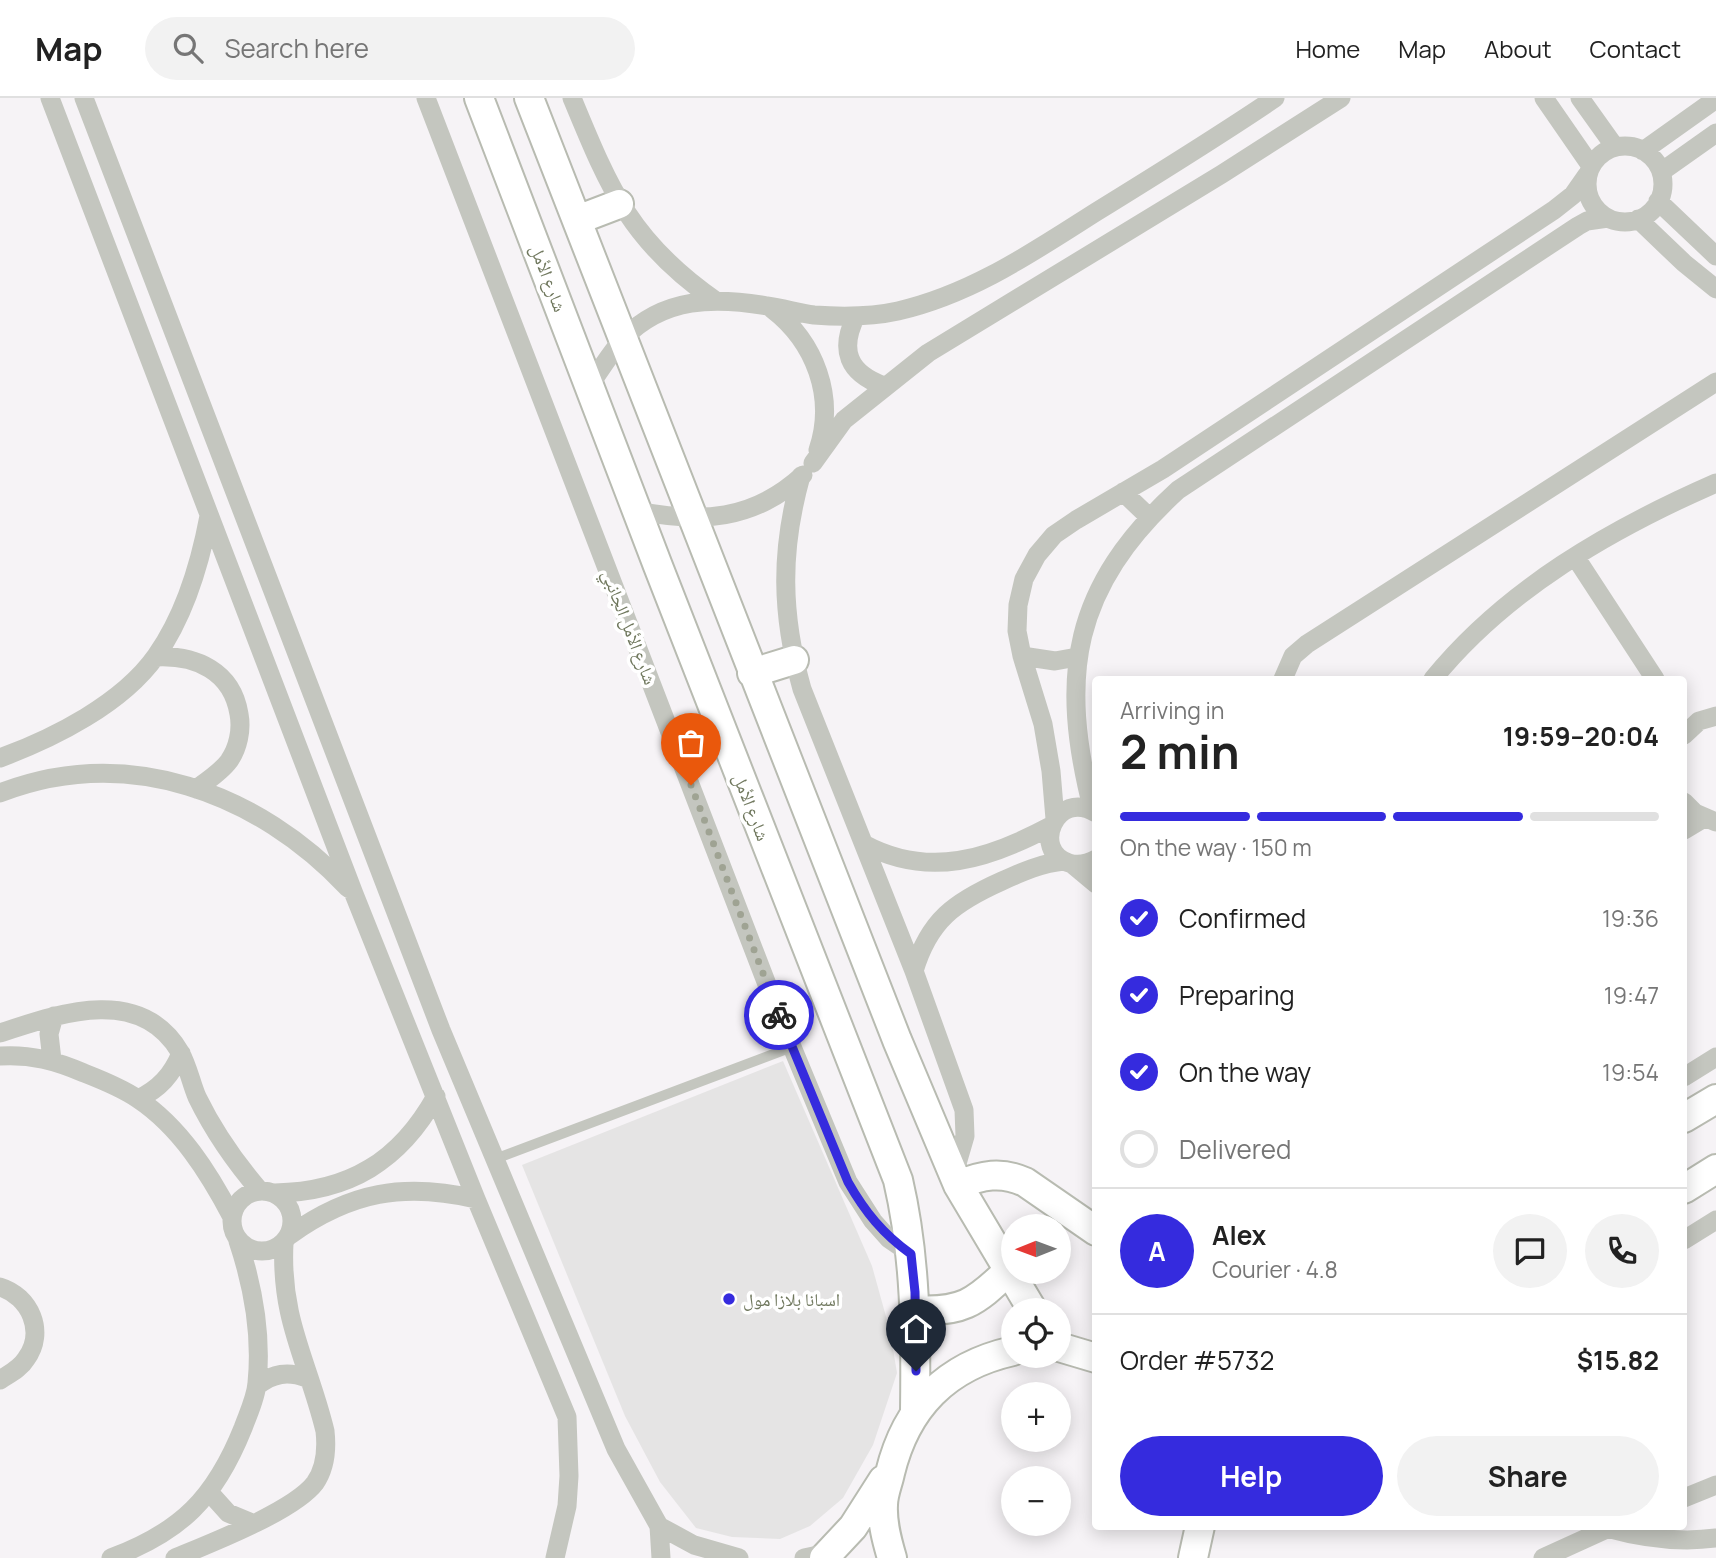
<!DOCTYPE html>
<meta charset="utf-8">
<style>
body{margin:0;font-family:Manrope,"Noto Naskh Arabic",sans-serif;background:#f2f2f2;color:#222;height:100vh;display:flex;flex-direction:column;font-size:26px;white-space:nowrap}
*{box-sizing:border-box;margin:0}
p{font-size:23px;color:#767676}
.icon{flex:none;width:38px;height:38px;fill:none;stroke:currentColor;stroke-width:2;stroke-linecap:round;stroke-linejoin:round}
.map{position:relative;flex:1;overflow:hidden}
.details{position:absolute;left:1092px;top:578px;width:595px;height:854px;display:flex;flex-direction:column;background:#fff;border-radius:7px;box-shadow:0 4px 18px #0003}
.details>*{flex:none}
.needle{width:46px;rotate:269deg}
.fabs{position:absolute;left:1001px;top:1116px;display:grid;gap:14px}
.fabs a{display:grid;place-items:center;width:70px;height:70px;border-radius:50%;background:#fff;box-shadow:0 4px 18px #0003;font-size:35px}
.pin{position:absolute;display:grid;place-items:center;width:60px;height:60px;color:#fff;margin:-72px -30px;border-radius:50% 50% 50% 0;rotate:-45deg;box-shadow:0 0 7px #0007}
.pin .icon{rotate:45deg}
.courier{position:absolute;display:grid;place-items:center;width:70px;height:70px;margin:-35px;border:5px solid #352bde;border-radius:50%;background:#fff;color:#222;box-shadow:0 2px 9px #0007}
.overview em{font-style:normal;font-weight:700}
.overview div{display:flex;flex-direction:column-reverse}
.overview{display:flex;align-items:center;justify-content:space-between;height:119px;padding:0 28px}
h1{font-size:46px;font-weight:700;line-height:52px}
.bar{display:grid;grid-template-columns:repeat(4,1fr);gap:10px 7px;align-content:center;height:84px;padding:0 28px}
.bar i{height:9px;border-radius:5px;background:#e0e0e0}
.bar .current{background:#352bde}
.bar p{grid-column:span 4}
.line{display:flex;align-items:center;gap:18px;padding:0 28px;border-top:2px solid #e0e0e0}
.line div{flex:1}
.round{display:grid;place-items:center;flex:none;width:74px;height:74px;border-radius:37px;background:#f2f2f2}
ol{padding:0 28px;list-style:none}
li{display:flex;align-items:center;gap:21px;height:77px}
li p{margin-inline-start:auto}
li .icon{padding:7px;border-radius:50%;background:#352bde;color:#fff;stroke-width:4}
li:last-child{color:#767676}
li i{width:38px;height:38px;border:4px solid #e0e0e0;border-radius:50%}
.action{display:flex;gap:14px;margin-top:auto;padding:14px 28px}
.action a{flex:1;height:80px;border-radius:42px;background:#352bde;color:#fff;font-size:28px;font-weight:700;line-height:80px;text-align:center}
.action a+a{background:#f2f2f2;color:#222}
header{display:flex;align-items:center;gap:42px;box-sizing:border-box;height:98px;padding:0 35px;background:#fff;border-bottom:2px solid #e0e0e0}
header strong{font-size:33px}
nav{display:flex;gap:38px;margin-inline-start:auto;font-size:24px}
.search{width:490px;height:63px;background:#f2f2f2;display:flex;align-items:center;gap:18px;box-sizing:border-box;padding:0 24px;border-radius:38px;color:#767676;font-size:26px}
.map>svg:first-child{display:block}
</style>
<header>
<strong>Map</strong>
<div class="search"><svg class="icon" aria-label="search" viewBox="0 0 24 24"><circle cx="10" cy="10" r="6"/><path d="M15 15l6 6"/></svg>Search here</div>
<nav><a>Home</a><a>Map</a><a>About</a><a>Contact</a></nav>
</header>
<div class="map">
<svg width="1716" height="1460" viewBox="0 0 1716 1460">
<rect width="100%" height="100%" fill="#f6f3f6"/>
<path fill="#e5e4e4" d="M783 963 872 1168 890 1233 897 1275 873 1347 843 1400 810 1428 780 1441 732 1439 696 1430 660 1384 625 1318 522 1067Z"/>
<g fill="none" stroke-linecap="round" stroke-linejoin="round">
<g stroke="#b8bbb1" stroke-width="32">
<path id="secondary" d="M479 0 658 468 898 1082C916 1159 916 1236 915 1314
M529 0 897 942 958 1087 1033 1213
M577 122 619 106
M752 575 794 562
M1684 1020 1716 1001
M958 1087C982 1077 1001 1073 1025 1084L1096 1133
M1684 1091 1716 1071
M914 1212C961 1215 975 1205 1008 1173
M1059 1249 1096 1260
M824 1460 853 1429 883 1382
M892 1460C887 1443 882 1425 883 1407 883 1396 888 1385 890 1375 906 1309 946 1268 1013 1253
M1193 1460 1200 1428"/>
</g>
<path stroke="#c4c6bf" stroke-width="10" d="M495 1061 792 949"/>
<path stroke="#c4c6bf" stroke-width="19" d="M50 0 354 796 476 1101 567 1319 569 1378 567 1408 555 1460
M84 0 441 932 616 1351 659 1428 694 1447 739 1460
M426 0 778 915 848 1084 873 1123 889 1141 911 1156
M572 0C610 92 631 144 716 203
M1544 0 1591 68
M1580 0 1615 49
M1587 86a38 38 0 1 1 76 0a38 38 0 1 1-76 0Z
M1643 53 1716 1
M1661 74 1716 35
M1658 103 1716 158
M1638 121 1684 165 1716 191
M772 211C815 244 836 299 818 352
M856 218C839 252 848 275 884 288
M590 287C601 271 611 254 624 240 664 199 715 199 767 208 783 210 798 215 814 217 842 219 871 219 898 213 972 196 1033 154 1096 114 1156 77 1216 40 1275 0
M813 365 844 322 928 255 1222 76 1341 0
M801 378C780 453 781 516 802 591L914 873 964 1012 965 1038 958 1062 952 1073
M1123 394 1149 419
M637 413C701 425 753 423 803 377
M1576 460 1655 581
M1022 558 1055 563 1077 559
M156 559C196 557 232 573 239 616 242 632 238 650 229 663 221 674 207 683 196 691
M1283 581 1293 558 1307 546 1716 284
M1433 581C1506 491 1611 431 1716 385
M1684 637 1699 623 1716 618
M0 660C54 640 122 606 156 558 185 517 200 466 209 418
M0 695C127 646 258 694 348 790
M1684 704 1695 715 1716 724
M1093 713C1058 577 1072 489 1178 392L1578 128 1587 123 1608 120
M1096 715C1056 690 1030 753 1069 765 1079 768 1087 766 1096 761
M1055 721 1051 673 1043 626 1022 558 1017 533 1018 507 1024 481 1037 457 1054 437 1076 422 1163 371 1554 112 1573 97 1587 77
M1684 732 1704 720
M864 746C929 781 989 761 1051 728
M1072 766 1096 786
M914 873C929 822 955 804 1002 783 1022 774 1042 765 1064 763
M0 935C58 916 140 886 180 954 188 968 191 985 197 999 214 1034 235 1064 260 1093
M0 958C31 956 56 963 84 975 102 982 122 990 138 1001 180 1029 209 1075 232 1119
M52 962 49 936 54 918
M1684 979 1716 959
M138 1001C159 991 172 977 181 955
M232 1123a30 30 0 1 1 60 0a30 30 0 1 1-60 0Z
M275 1095C349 1094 400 1063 436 998
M290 1137C350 1094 404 1084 476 1101
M1684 1142 1716 1122
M0 1189C30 1198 46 1234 26 1261 20 1271 9 1276 0 1282
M257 1288C273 1275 288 1273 307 1280
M210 1395 228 1415 252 1425
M1684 1400 1716 1387
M659 1428 661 1460
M1607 1430C1643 1440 1679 1445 1716 1440
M111 1460C181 1434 215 1400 243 1330 248 1316 256 1300 257 1285 262 1236 253 1188 238 1143
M175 1460C209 1446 294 1413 315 1385 326 1369 327 1351 325 1333 308 1263 280 1222 284 1145
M804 1460 832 1454
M1543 1460 1613 1428"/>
<use href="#secondary" stroke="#fff" stroke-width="28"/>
</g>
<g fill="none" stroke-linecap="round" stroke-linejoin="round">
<path stroke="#9fa393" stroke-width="7" stroke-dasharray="0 12.6" d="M691 687 779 917"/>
<path stroke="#352bde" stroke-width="9" d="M779 917 848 1084C865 1114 883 1136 911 1156L915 1194 916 1273"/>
</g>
<circle fill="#352bde" stroke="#fff" stroke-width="2.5" cx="729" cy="1201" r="7"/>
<g text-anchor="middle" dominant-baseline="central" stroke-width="7" stroke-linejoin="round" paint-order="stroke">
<g font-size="18" fill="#70785e" stroke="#fff">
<text transform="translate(549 180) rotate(69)">شارع الأمل</text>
<text transform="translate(630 529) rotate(69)">شارع الأمل الجانبي</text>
<text transform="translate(752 709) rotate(69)">شارع الأمل</text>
</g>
<g font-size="18" fill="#70785e" stroke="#fff" text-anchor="start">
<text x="743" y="1201">اسبانا بلازا مول</text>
</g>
</g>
</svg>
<div class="fabs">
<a><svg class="needle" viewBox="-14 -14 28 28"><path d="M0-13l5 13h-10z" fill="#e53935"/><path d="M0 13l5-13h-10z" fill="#767676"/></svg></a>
<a><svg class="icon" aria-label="locate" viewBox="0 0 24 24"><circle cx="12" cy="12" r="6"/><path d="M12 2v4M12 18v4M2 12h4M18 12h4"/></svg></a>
<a>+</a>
<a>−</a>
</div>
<div class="pin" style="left:691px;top:687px;background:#ea580c"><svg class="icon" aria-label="bag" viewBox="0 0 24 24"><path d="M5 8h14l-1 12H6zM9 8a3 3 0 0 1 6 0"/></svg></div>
<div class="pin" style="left:916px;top:1273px;background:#1f2937"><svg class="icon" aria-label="home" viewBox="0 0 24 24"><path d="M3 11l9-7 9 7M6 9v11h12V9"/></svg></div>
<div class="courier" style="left:779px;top:917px"><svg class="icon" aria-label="bike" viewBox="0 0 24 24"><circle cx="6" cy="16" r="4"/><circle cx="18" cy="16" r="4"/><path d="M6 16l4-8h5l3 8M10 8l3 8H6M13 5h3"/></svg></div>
<section class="details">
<div class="overview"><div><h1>2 min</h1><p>Arriving in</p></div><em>19:59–20:04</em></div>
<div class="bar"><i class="current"></i><i class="current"></i><i class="current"></i><i></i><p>On the way · 150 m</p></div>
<ol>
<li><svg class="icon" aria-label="check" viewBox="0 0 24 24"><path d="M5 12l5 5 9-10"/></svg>Confirmed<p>19:36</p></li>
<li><svg class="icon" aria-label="check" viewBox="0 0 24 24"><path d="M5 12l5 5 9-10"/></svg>Preparing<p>19:47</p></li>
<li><svg class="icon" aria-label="check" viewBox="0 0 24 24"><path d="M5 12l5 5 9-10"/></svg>On the way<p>19:54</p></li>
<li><i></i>Delivered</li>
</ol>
<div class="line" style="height:126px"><b class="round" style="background:#352bde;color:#fff">A</b><div><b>Alex</b><p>Courier · 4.8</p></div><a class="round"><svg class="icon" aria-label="chat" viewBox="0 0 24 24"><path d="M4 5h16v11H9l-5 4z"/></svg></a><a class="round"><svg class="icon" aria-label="phone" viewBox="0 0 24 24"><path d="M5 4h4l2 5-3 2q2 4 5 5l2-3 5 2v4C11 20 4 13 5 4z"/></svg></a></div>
<div class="line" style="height:91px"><div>Order #5732</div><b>$15.82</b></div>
<div class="action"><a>Help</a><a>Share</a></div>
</section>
</div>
